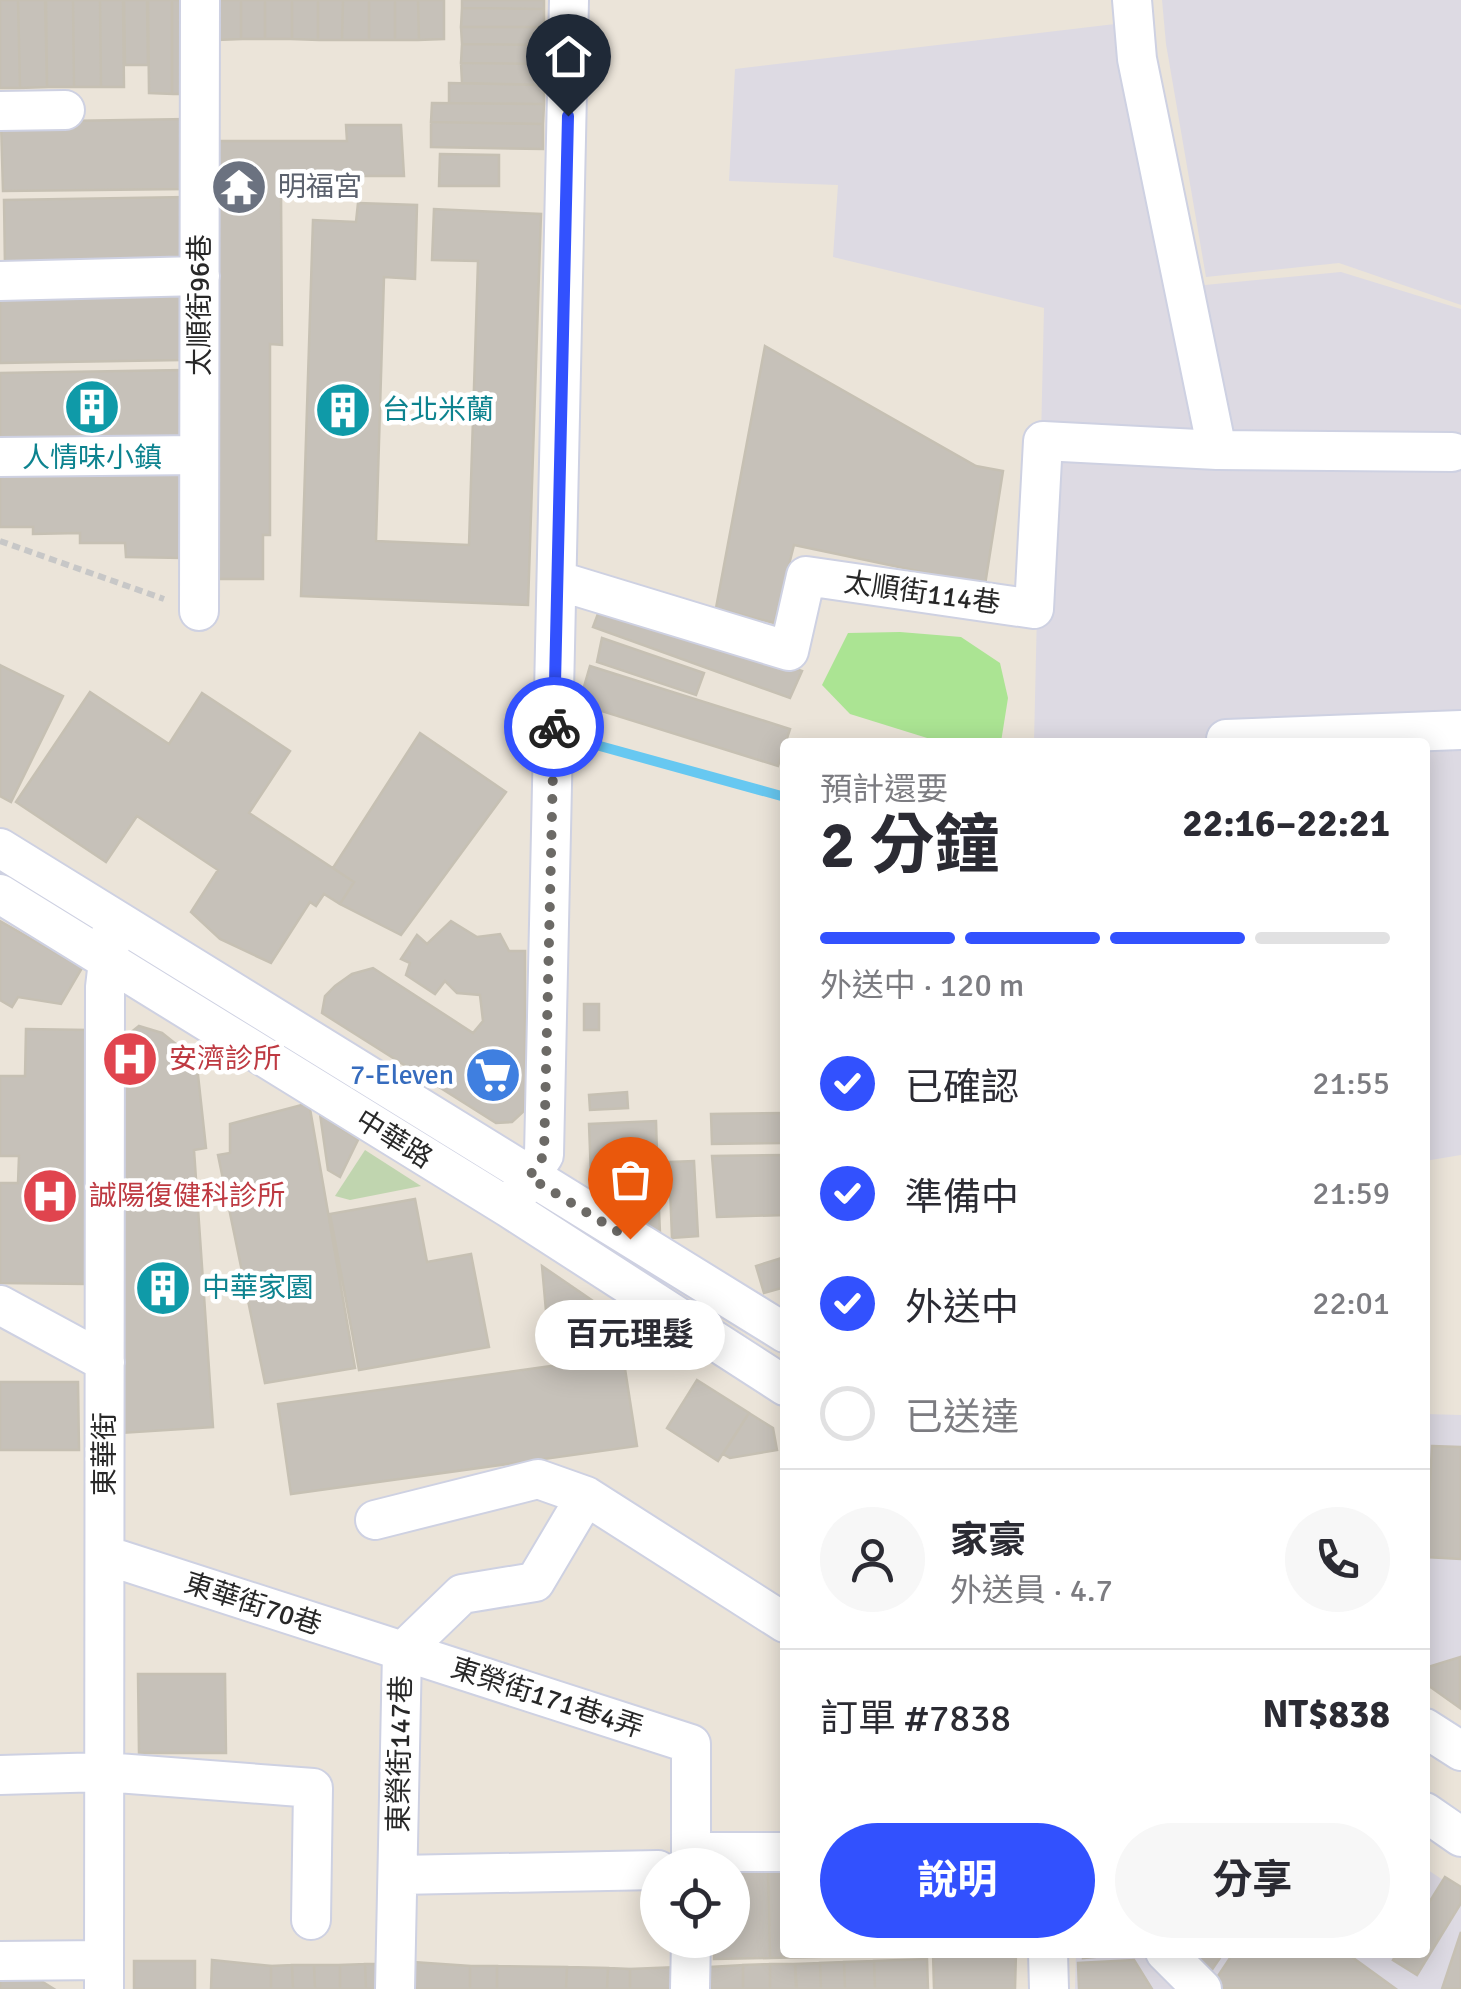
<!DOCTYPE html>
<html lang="zh-TW">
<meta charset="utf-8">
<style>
body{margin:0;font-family:Signika,"Noto Sans TC",sans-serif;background:#f7f7f7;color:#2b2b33;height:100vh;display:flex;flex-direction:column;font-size:38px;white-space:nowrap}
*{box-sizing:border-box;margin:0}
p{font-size:32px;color:#7c7c81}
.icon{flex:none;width:55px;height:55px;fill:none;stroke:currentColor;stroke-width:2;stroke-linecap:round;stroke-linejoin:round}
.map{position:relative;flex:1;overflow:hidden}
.side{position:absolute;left:780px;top:738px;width:650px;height:1220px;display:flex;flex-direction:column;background:#fff;border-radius:10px;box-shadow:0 5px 25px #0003}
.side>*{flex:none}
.buttons{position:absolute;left:640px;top:1848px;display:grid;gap:20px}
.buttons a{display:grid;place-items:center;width:110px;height:110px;border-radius:50%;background:#fff;box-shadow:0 5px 25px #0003;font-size:50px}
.pin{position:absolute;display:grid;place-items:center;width:85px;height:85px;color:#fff;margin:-102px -42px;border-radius:50% 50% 50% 0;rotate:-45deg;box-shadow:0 0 10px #0007}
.pin .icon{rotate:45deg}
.courier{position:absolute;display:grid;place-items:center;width:100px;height:100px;margin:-50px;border:8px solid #3251fe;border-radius:50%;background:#fff;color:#222;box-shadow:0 2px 12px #0007}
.bubble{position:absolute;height:70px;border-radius:35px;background:#fff;box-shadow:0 5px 25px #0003;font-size:32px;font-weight:700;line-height:70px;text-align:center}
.head em{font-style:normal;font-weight:700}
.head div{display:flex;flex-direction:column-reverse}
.head{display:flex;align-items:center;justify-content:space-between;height:170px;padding:0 40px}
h1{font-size:65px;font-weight:700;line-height:75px}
.bar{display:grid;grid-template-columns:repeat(4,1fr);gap:15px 10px;align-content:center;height:120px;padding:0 40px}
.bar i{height:12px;border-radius:8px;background:#e1e1e2}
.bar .active{background:#3251fe}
.bar p{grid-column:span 4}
.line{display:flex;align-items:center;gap:25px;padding:0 40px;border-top:2px solid #e1e1e2}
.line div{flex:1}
.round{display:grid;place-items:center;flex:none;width:105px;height:105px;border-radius:52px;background:#f7f7f7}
ol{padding:0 40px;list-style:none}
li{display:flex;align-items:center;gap:30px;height:110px}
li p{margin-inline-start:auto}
li .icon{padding:10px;border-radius:50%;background:#3251fe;color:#fff;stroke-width:4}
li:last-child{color:#7c7c81}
li i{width:55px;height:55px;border:5px solid #e1e1e2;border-radius:50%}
.action{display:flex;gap:20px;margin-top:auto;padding:20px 40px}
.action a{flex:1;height:115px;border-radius:60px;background:#3251fe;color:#fff;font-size:40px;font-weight:700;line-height:115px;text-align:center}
.action a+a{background:#f7f7f7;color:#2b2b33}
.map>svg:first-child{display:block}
</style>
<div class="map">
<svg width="1461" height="1989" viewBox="0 0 1461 1989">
<rect width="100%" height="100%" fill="#ebe4d9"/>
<path fill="#dddae3" d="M1162 0H1461V305L1339 263 1206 277 1166 44Z
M1115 24 1174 288 1341 272 1461 309V1155L1425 1161V742H1034L1044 308 833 257 838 185 729 181 735 69Z
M1425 1414 1461 1415V1706L1425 1684Z
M1425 1868 1461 1892V1989H1075L1076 1953 1425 1952Z"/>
<path fill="#abe493" d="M900 632 961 637 1000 663 1008 698 1001 742H940L850 714 822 685 848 633Z"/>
<path fill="#c0d5af" d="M365 1150 421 1186 350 1200 335 1196Z"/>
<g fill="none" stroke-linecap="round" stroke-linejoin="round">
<path stroke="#67c8f1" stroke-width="10" d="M589 743 785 797"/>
</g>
<path fill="#c6c1b9" stroke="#c6c0b3" stroke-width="2.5" d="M0 0H18L20 88H0Z
M18 0H45L47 87 20 88Z
M46 0H73L74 87H47Z
M73 0H100L101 87H74Z
M100 0H123L124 87H101Z
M124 0H147L148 65H125Z
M148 0H172V94L149 93Z
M172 0H196V94H172Z
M217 0H241V39L218 40Z
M241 0H265V39H241Z
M265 0H292V39H265Z
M292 0H318V40L292 39Z
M318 0H343L342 40H318Z
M343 0H369V40H342Z
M369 0H395V40H369Z
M395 0H418L419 40H395Z
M418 0H444V39L419 40Z
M462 0H544V9L462 8Z
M462 8 544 9V27H461Z
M461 27H544V45L462 44Z
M462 44 544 45 545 64 461 63Z
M461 63 545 64 544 85 462 83Z
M449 83 544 85V104L449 103Z
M432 103 544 104 543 124 431 122Z
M187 119 188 189 3 191 1 122Z
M431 122 543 124V149L431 147Z
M346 125H401L404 176H346L345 190H281L282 345 270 344V535H263V579H213L212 141H347Z
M440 154 499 155V186H439Z
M186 197 188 264 5 267 4 200Z
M358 203 417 205 415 279 384 277 376 541 469 545 478 261 432 260 434 209 541 214 528 605 301 596 313 220 356 222Z
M181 296 182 360 0 363V299Z
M765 346 976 466 1003 471 985 585 794 545 774 623 716 608Z
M183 370 185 440 0 443V373Z
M182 472 183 558 126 557 125 543H80V533L33 534V527H0V473Z
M602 603 802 671 790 698 593 627Z
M602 638 704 673 696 695 597 662Z
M0 665 63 696 11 802 0 796Z
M590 666 790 729 778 766 579 704Z
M90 692 169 744 202 693 290 751 249 813 354 882 340 904 324 894 316 906 310 902 271 963 220 939 191 912 218 870 137 816 106 862 16 802Z
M420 733 506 792 401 935 340 904 354 882 333 868Z
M0 921 82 968 61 1004 18 997 12 1007 0 1000Z
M451 921 477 937 500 934 509 951H525V1093L524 1111 512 1122 496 1123 322 1013 325 996 335 986 352 974 373 968 473 1033 483 1021 480 995 457 993 445 981 435 994 406 975 410 963 401 959 417 935 427 944Z
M584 1004H599V1030H584Z
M139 1026 162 1033 181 1048 198 1075 206 1148 194 1150 213 1427 121 1433 125 1037Z
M26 1029 88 1030 86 1284 0 1283V1183H18L19 1156H0V1076H25Z
M627 1092 628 1108 590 1110 589 1095Z
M309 1103 355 1368 265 1383 218 1155 230 1153V1124Z
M785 1113V1143L712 1144 711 1114Z
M320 1114 358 1140 340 1177 328 1170Z
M656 1121 658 1188 601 1190 591 1176 589 1124Z
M785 1155V1215L717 1217 712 1156Z
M694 1161 698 1236 672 1238 669 1162Z
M658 1188 660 1233 634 1215 633 1189Z
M633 1189 634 1215 601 1190Z
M415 1199 427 1262 471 1254 489 1347 359 1370 330 1214Z
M785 1257V1287L764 1293 756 1266Z
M542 1266 612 1314 618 1352 550 1356Z
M623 1356 637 1446 291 1494 278 1404Z
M697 1380 749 1413 718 1461 667 1428Z
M0 1382H78L79 1450H0Z
M749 1413 773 1428 777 1450 730 1458 723 1454Z
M1432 1446 1461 1447V1559L1426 1557Z
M1460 1657V1708L1425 1683V1668Z
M138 1674H225L226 1753H139Z
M768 1869 770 1958 714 1959V1940H732V1870Z
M768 1869H785V1952L900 1955 770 1958Z
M1445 1877 1461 1887V1903L1417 1975 1393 1960 1398 1952H1425V1909Z
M1461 1932V1989H1442Z
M933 1952H1016L1015 1989H934Z
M1083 1952H1113V1955L1083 1958Z
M1187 1952H1224L1207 1977Z
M1234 1952H1345L1396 1989 1210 1988Z
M927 1959 928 1989H875L874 1961Z
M212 1960 271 1966V1989H211Z
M1134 1960 1152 1989H1079L1078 1963Z
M134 1961H195V1989H134Z
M874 1961 875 1989H845L844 1962Z
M413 1962 470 1966V1989H410Z
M844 1962 845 1989H821L820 1963Z
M820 1963 821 1989H797L795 1964Z
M365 1964 366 1989H340V1965Z
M365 1964H389L390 1989H366Z
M770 1964H795L796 1989H770Z
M770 1964V1989H743V1965Z
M292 1965 293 1989H271V1966Z
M292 1965H314L315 1989H293Z
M314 1965H340V1989H315Z
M743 1965V1989H711L710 1967Z
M470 1966H497V1989H470Z
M497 1966 567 1967 566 1989H497Z
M567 1967 608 1968 607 1989H566Z
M678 1967V1989H630V1969Z
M608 1968 630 1969V1989H607Z
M38 1979 54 1989H0V1980Z"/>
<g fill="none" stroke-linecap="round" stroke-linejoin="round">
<g stroke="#ced1e2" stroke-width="42">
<path id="minor" d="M0 111 65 110
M0 281 200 276
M1217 450 1452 452
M0 457 199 455
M559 581 789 651 806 576 1034 609 1043 441 1217 450 1137 59 1132 0
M199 611 200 0
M1226 739 1461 730
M0 848 785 1333
M0 894 509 1208 785 1386
M509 1208 544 1155 569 0
M0 1305 105 1362
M375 1520 538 1479 586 1496
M105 1555 691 1744V1865
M1425 1728 1461 1751
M0 1775 104 1772 313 1788 311 1920
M1425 1812 1461 1837
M691 1852H785
M398 1875 658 1870
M1048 1952 1049 1989
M1165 1952 1202 1989
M0 1961 104 1960
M104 1989 105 987 113 919
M395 1989 402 1652 462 1594 535 1582 586 1496 785 1623
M690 1989 691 1940"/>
</g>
<path stroke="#c7c7c7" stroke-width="6" stroke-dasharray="8 5" stroke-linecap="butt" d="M0 541 164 599"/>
<use href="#minor" stroke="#fff" stroke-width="38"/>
</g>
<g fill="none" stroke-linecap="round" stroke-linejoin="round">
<path stroke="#6c6a66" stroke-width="10" stroke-dasharray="0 18" d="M554 727 544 1155 529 1177 630 1239"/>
<path stroke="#3251fe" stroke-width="12" d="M554 727 568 116"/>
</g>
<defs>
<g id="temple-disc" transform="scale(2.875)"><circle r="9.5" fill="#6b7280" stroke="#fff"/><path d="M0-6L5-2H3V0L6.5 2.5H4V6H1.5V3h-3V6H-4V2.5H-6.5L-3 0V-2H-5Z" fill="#fff"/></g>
<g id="building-disc" transform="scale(2.875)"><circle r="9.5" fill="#0f9aa8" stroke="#fff"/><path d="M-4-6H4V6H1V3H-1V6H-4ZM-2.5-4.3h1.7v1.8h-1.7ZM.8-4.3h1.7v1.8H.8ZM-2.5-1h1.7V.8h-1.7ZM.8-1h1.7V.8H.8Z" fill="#fff"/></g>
<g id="hospital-disc" transform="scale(2.875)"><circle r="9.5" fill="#e0444e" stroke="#fff"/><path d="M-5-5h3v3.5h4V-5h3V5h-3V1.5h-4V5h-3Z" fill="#fff"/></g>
<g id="supermarket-disc" transform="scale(2.875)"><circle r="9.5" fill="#3f7fe0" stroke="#fff"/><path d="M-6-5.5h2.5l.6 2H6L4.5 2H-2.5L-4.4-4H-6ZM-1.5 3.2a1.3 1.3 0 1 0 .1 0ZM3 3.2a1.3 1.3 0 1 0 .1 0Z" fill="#fff"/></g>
</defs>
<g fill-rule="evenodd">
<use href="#temple-disc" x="239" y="187"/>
<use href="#building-disc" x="92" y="407"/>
<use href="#building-disc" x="343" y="410"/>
<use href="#hospital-disc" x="130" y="1059"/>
<use href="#supermarket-disc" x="493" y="1075"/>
<use href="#hospital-disc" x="50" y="1196"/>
<use href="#building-disc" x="163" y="1288"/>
</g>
<g text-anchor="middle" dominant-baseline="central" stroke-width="9" stroke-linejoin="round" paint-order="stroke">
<g font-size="28" fill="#5b616d" stroke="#fff" text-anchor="start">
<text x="278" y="187">明福宮</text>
</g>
<g font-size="28" fill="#282828" stroke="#fff">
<text transform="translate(200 305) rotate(-90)">太順街96巷</text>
<text transform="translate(922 593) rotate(8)">太順街114巷</text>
<text transform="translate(394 1139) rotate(32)">中華路</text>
<text transform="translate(105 1454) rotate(-90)">東華街</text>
<text transform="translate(253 1604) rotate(18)">東華街70巷</text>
<text transform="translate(547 1698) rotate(18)">東榮街171巷4弄</text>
<text transform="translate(400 1754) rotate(-89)">東榮街147巷</text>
</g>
<g font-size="28" fill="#0d838f" stroke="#fff" text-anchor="start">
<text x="382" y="410">台北米蘭</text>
<text x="92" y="458" text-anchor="middle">人情味小鎮</text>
<text x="202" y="1288">中華家園</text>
</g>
<g font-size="28" fill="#be3a42" stroke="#fff" text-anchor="start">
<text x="169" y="1059">安濟診所</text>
<text x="89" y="1196">誠陽復健科診所</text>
</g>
<g font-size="28" fill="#366cbe" stroke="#fff" text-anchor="end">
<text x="454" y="1075">7-Eleven</text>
</g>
</g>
</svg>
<div class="buttons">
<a><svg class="icon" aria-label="locate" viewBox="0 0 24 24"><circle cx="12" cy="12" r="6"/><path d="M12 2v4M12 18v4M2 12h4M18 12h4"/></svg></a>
</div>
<div class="pin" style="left:630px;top:1239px;background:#ea580c"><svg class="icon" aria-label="bag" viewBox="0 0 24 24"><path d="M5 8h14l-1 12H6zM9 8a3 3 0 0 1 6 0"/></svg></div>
<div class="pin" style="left:568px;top:116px;background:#1f2937"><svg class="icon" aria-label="home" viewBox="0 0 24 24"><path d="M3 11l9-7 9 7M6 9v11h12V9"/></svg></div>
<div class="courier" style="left:554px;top:727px"><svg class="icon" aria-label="bike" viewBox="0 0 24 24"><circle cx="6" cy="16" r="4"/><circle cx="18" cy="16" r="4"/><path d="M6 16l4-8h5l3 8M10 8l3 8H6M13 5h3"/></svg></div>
<div class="bubble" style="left:535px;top:1300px;width:190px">百元理髮</div>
<section class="side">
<div class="head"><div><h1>2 分鐘</h1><p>預計還要</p></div><em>22:16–22:21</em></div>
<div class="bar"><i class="active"></i><i class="active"></i><i class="active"></i><i></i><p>外送中 · 120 m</p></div>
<ol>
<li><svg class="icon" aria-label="check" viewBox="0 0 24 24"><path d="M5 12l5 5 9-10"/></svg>已確認<p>21:55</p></li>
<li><svg class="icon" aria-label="check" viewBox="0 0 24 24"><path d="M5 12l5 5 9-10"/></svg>準備中<p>21:59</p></li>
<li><svg class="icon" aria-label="check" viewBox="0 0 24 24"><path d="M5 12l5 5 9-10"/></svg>外送中<p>22:01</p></li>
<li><i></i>已送達</li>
</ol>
<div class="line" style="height:180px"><a class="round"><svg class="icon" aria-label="person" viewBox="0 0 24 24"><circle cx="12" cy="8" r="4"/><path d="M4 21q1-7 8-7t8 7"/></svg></a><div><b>家豪</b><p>外送員 · 4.7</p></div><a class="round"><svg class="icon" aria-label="phone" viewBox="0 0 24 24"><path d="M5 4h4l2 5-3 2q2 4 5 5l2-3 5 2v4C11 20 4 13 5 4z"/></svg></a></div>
<div class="line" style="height:130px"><div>訂單 #7838</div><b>NT$838</b></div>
<div class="action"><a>說明</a><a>分享</a></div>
</section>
</div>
